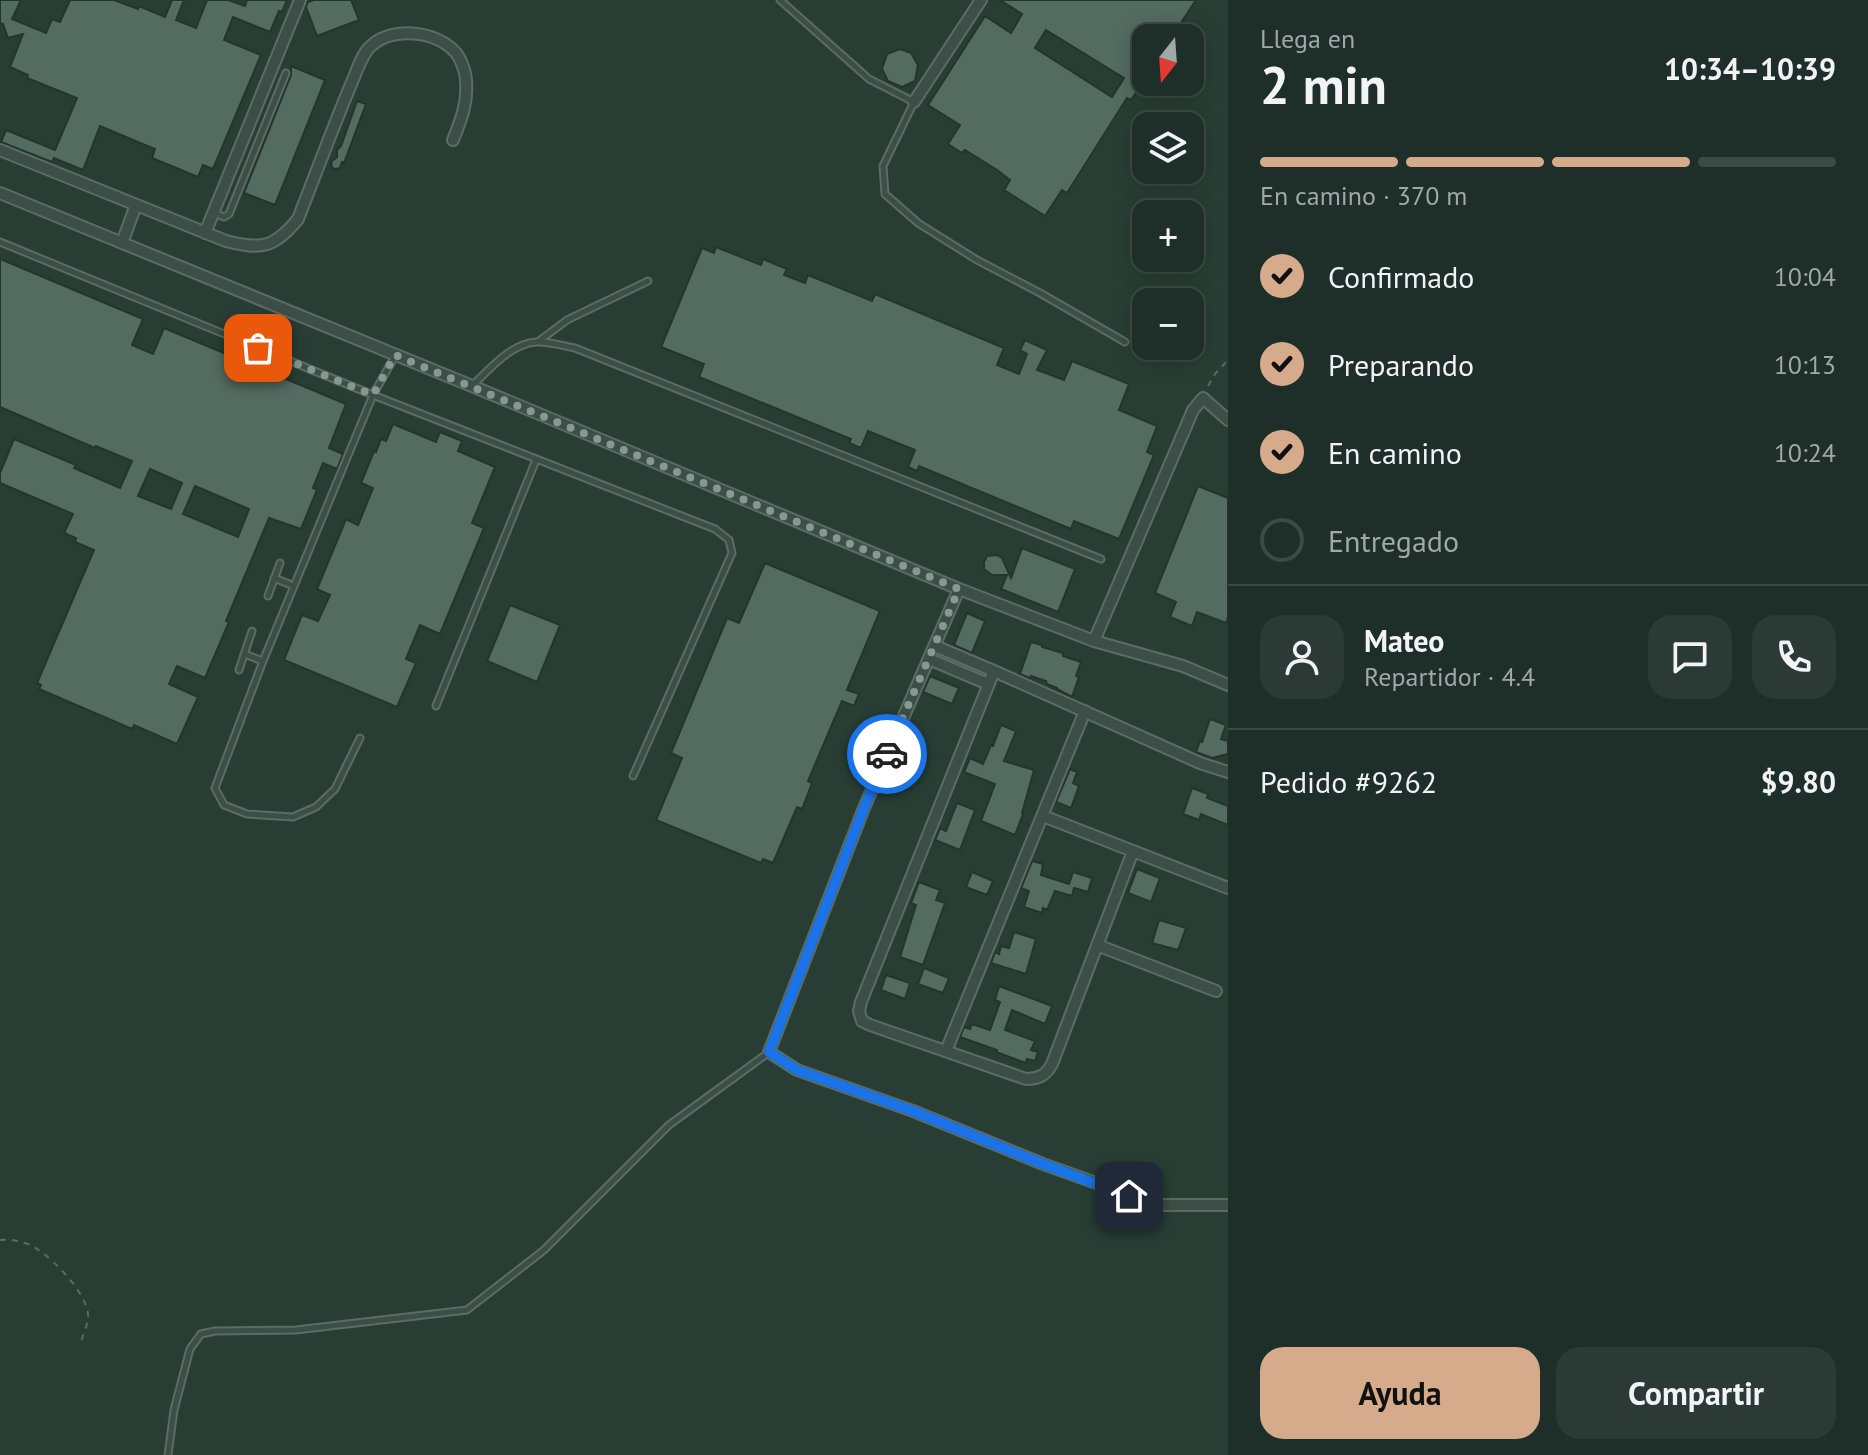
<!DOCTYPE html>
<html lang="es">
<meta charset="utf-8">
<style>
body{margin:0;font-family:"PT Sans",sans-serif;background:#2b3a34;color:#f1f3f6;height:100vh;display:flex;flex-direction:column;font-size:30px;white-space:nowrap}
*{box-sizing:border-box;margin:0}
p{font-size:26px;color:#a1a8a8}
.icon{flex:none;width:44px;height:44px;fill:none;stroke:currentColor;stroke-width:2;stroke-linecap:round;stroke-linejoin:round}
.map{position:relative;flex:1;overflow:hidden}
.sheet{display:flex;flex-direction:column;background:#1e2e28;width:640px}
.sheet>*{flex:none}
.needle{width:52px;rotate:197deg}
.buttons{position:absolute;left:1132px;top:24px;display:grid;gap:16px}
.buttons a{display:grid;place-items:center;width:72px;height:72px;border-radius:16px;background:#1e2e28;box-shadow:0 4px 20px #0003,0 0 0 2px #3c4a45;font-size:40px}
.pin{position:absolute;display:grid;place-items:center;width:68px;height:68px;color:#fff;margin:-34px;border-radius:16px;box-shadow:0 4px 12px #0006}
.courier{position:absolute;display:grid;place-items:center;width:80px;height:80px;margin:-40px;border:6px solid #1a73e8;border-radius:50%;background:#fff;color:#222;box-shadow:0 2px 10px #0007}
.head em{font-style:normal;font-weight:700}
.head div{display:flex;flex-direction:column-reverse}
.head{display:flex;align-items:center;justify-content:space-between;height:136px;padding:0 32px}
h1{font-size:52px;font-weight:700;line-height:60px}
.bar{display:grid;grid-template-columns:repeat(4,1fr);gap:12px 8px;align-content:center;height:96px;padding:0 32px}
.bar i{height:10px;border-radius:6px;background:#3c4a45}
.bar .on{background:#d6ab8b}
.bar p{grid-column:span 4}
.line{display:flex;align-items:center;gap:20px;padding:0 32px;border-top:2px solid #3c4a45}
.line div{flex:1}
.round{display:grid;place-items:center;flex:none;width:84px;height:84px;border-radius:24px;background:#2b3a34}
ol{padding:0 32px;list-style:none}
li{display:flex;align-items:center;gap:24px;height:88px}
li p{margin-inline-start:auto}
li .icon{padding:8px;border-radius:50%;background:#d6ab8b;color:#111;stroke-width:4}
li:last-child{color:#a1a8a8}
li i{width:44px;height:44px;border:4px solid #3c4a45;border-radius:50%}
.button{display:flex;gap:16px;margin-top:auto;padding:16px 32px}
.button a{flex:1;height:92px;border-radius:24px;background:#d6ab8b;color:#111;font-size:32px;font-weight:700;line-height:92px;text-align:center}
.button a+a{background:#2b3a34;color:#f1f3f6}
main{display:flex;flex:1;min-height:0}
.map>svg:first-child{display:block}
</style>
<main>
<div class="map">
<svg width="1228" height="1455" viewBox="0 0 1228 1455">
<rect width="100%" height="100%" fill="#283e35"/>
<path fill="#546b61" stroke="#23352e" stroke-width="2" fill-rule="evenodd" d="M0 0H21L12 19 46 33 52 19 60 22 70 0H114L138 9 139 6 165 17 172 0H184L176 20 196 28 207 0H228L245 6 247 0H287L282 12 279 11 270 32 233 17 224 40 261 55 213 169 203 165 198 177 152 158 155 149 100 126 83 170 54 158 52 162 1 142 6 130 55 150 77 98 27 78 28 75 10 67 23 34 8 38 3 24 0 23Z
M314 0H351L359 20 317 36 306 7 308 2Z
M1000 0H1196L1171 38H1146V78L1131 100 1127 98 1067 193 1062 190 1045 216 1004 190 1010 180 997 170 965 150 962 153 948 144 960 125 928 105 985 16 1011 33 1022 14ZM1046 30 1124 78 1112 97 1035 48Z
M900 49 911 53 918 65 915 81 902 87 888 81 882 69 887 54Z
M291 66 325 80 275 205 244 193 291 75Z
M357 101 366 104 344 163 342 162 340 168 335 169 332 168 331 162 337 157V150L341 146Z
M716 247 761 265 763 259 787 269 784 275 805 283 808 275 872 301 875 294 1004 348 997 365 1019 374 1027 354 1020 350 1025 340 1047 350 1037 370 1064 380 1072 361 1129 384 1119 410 1157 426 1147 452 1154 455 1119 539 1074 521 1071 529 919 466 917 471 908 467 915 450 868 431 861 448 849 443 851 439 699 377 704 364 661 347 702 248 714 253Z
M0 259 143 319 132 345 153 354 164 328 346 404 329 448 343 454 337 469 323 463 313 488 317 490 301 529 269 518 226 621 229 622 205 678 177 666 169 684 198 697 177 744 134 725 132 729 39 689 41 685 37 683 94 550 75 542 76 538 64 533 73 514 0 483V473L14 439 76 465 74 468 120 488 132 461 96 446 95 448 0 407ZM150 469 182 483 171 509 138 496ZM195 486 249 509 238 537 183 514Z
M393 424 436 442 440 432 462 441 458 451 495 467 472 523 484 528 440 634 420 625 406 659 416 663 397 707 284 660 302 615 318 621 330 595 317 589 346 519 358 525 373 488 361 483 374 451 376 452 381 439 386 441Z
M1198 486 1228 498V617L1226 623 1197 612 1192 626 1170 617 1176 602 1155 593Z
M1022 548 1075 569 1058 612 1001 589 1007 575H992L984 569V562L987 556 997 555 1002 558 1011 578Z
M765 563 880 611 847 690 859 694 854 706 842 701 808 781 812 783 802 809 797 807 773 863 763 859 761 863 656 820 682 758 671 753 727 618 739 623Z
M510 605 560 625 537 682 487 661Z
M967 613 985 621 972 653 954 645Z
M1031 642 1042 645V647L1063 653V656L1081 662 1076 676 1079 677 1072 697 1057 689V688L1047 684 1046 681 1031 676 1030 678 1020 674Z
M930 676 959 688 952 704 923 692Z
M1210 719 1226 725 1221 739 1228 741V754L1212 758 1196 752 1200 741 1202 742Z
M1001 725 1016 731 1004 761 1034 770 1022 813 1023 814 1015 835 981 821 995 784 964 772 970 758 983 764 991 745 993 746Z
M1070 769 1077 772 1073 783 1079 786 1071 808 1056 802Z
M1192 788 1208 794 1207 798 1228 806V825L1201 814 1199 820 1183 814Z
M957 803 975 810 960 850 935 840 940 828 946 831Z
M1032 861 1043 864 1041 875 1069 884 1073 872 1092 878 1088 892 1074 888 1072 896 1055 891 1047 910 1043 908 1042 913 1024 907 1029 891 1021 888Z
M1137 869 1160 878 1151 902 1128 893Z
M972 872 993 881 987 895 966 887Z
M919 882 940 890 936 900 945 903 923 965 900 957 916 905 911 903Z
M1159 920 1186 928 1178 950 1152 943Z
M1014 932 1036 939 1026 974 991 963 995 952 999 954 1001 946 1009 948Z
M924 968 949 978 943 993 918 984Z
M886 975 910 983 905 999 881 990Z
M999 986 1052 1006 1045 1024 1012 1010 1005 1030 1035 1041 1031 1050 1038 1052 1035 1061 1027 1059 1026 1063 996 1052 997 1050 960 1037 964 1027 970 1029 972 1024 990 1030 1000 1002 995 1000Z"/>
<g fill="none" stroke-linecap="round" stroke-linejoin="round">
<g stroke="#5a6c65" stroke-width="9">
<path id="service" d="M780 0 869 79 914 102 883 166 885 194 918 223 977 260 1040 293 1125 342
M214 213 224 217 229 214 286 73
M0 242 373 395 715 529 729 540 732 553 633 776
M539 341 567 320 648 281
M472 386C490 369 510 344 536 342 549 341 563 346 575 348L1101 559
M274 578 294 586
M268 596 280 563
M244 654 263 661
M239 670 252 631
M436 706 536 460
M360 738 335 789 316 807 293 817 247 814 224 805 215 788 263 661 373 395 395 356
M168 1455 174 1410 190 1349 201 1334 215 1331 296 1330 467 1310 544 1250 669 1125 768 1053"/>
</g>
<g stroke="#5a6c65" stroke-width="14">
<path id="minor" d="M914 102 981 0
M0 150 226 241C262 250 274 248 298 219 316 173 333 127 352 82 357 71 362 53 372 45 394 26 437 31 456 53 461 59 466 73 466 81 468 103 461 120 453 140
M0 193 472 386 959 589 1094 641 1183 666 1228 685
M205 233 300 0
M122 243 136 205
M959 589 864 808 769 1052 797 1070 913 1111 1043 1164 1110 1188 1153 1205H1228
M1094 641 1193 410 1203 398 1228 420
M935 646 994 671
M929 659 988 684
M1043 816 1228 888
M1133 851 1052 1064C1046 1075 1039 1079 1026 1079L870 1025 862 1021 859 1011 861 1002 994 671 1200 763 1228 772
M1097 945 1216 991
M946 1051 1085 711"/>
</g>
<path stroke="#586c5c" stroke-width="2" stroke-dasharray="6 6" stroke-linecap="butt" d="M1208 386 1215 374 1228 360
M0 1240C8 1239 17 1240 25 1243 46 1249 90 1295 88 1317 88 1325 83 1334 81 1342"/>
<use href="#service" stroke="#3c4e47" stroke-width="5"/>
<use href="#minor" stroke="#3c4e47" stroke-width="10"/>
</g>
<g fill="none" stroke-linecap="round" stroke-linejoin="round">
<path stroke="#869891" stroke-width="8" stroke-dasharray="0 14.4" d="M258 348 373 395 395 355 959 589 887 754"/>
<path stroke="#1a73e8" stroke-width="10" d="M887 754 864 808 769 1052 797 1070 913 1111 1043 1164 1129 1196"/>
</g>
</svg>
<div class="buttons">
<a><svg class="needle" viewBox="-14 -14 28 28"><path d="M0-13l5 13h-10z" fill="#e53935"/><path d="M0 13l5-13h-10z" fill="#a1a8a8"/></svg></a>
<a><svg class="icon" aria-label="layers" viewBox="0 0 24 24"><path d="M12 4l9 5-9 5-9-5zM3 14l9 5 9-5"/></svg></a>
<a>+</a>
<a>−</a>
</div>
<div class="pin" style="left:258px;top:348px;background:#ea580c"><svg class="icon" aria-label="bag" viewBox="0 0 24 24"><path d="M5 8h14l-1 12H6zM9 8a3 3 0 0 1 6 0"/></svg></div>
<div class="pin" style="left:1129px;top:1196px;background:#1f2937"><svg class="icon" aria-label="home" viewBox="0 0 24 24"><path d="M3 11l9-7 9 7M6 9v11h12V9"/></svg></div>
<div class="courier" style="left:887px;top:754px"><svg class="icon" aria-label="car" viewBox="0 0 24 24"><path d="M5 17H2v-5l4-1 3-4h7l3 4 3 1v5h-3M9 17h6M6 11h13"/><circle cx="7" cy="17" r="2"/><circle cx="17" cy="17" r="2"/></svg></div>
</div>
<section class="sheet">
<div class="head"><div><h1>2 min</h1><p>Llega en</p></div><em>10:34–10:39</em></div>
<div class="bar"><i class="on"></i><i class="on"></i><i class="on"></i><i></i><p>En camino · 370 m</p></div>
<ol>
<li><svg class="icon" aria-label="check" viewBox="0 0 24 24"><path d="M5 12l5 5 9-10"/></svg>Confirmado<p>10:04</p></li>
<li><svg class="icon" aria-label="check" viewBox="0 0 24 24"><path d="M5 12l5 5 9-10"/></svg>Preparando<p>10:13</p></li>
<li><svg class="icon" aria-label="check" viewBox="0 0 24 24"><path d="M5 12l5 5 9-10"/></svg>En camino<p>10:24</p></li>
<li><i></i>Entregado</li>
</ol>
<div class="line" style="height:144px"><a class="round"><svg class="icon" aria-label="person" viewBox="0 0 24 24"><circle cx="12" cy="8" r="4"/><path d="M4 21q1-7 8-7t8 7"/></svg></a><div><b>Mateo</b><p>Repartidor · 4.4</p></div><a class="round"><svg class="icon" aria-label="chat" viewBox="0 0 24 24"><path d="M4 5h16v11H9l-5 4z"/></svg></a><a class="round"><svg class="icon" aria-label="phone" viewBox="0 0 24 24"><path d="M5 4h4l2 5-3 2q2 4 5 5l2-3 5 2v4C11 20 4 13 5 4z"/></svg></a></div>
<div class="line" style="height:104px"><div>Pedido #9262</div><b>$9.80</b></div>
<div class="button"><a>Ayuda</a><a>Compartir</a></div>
</section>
</main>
